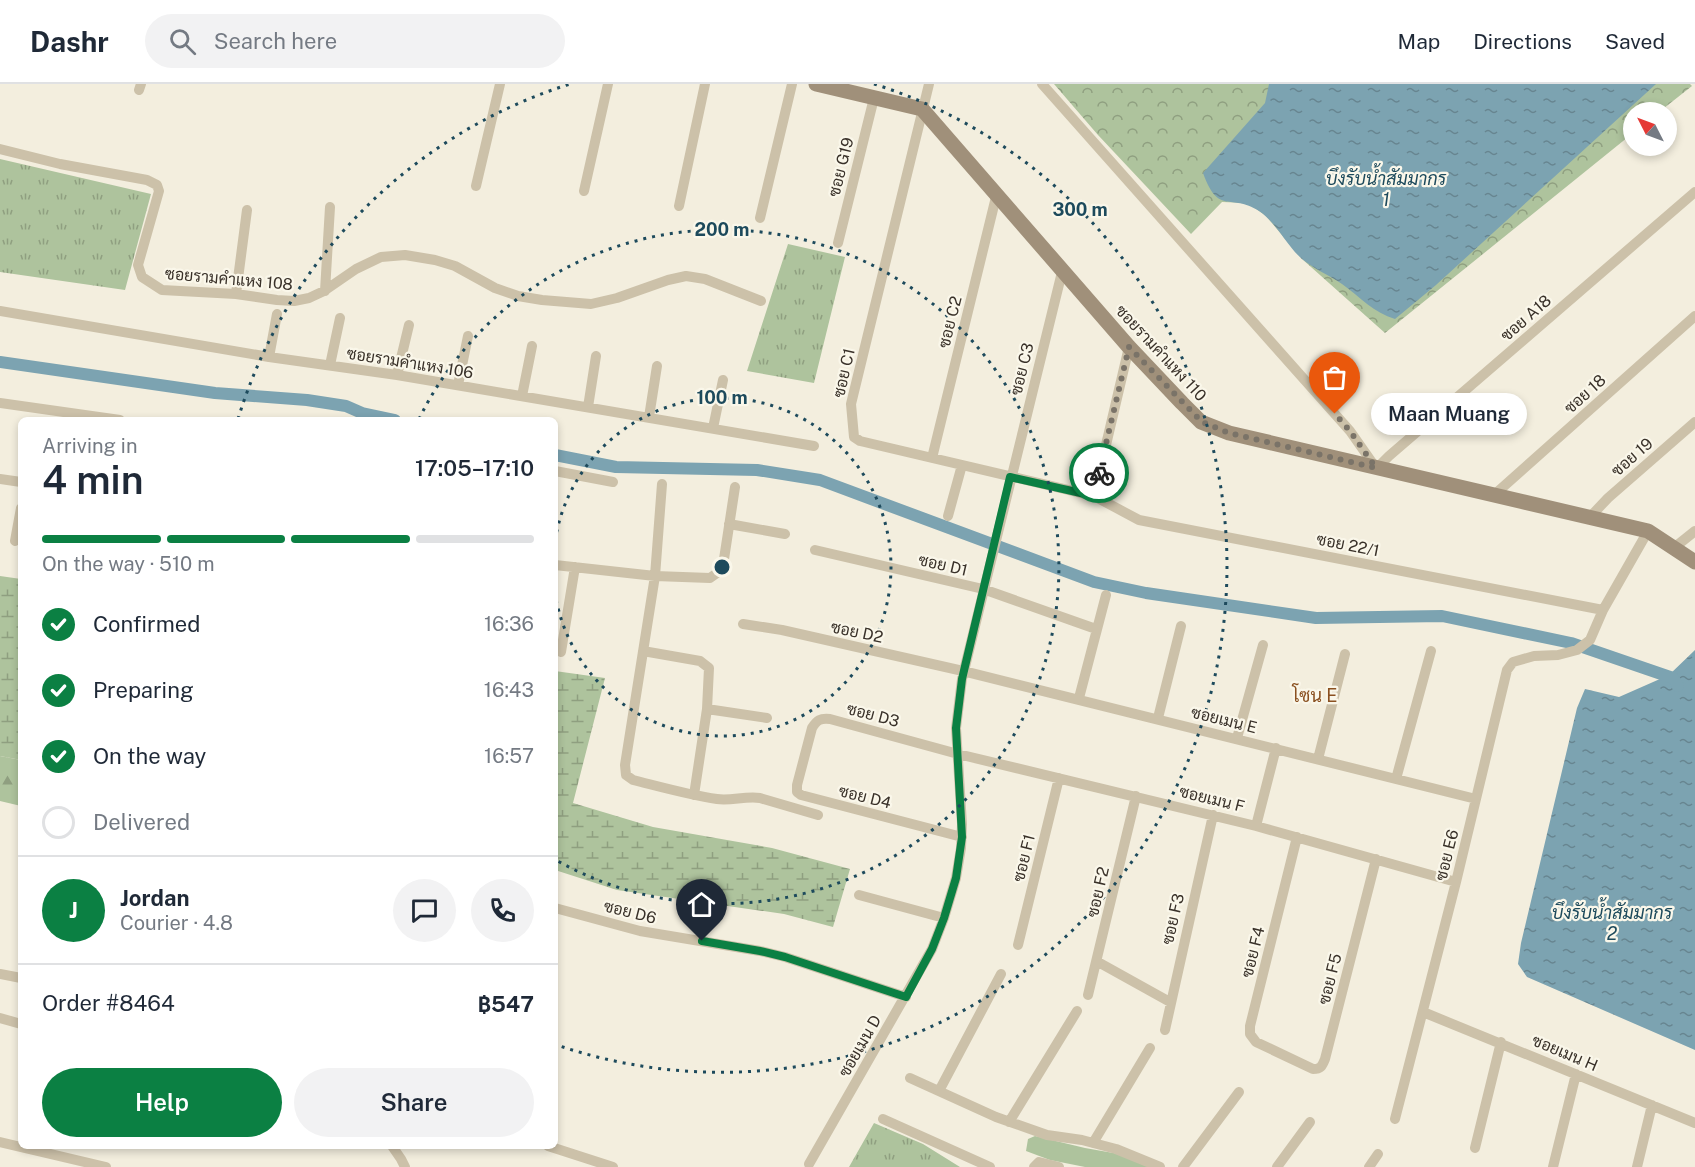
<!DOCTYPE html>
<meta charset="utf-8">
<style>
body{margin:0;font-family:"Public Sans",Sarabun,sans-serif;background:#f2f2f3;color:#1f2937;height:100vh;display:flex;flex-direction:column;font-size:22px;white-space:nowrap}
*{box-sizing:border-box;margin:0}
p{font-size:20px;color:#747a83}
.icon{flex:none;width:33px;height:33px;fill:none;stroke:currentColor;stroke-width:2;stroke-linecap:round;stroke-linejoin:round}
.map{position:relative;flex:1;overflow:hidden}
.panel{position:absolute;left:18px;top:333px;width:540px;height:732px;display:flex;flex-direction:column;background:#fff;border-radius:9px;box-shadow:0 3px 9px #0003}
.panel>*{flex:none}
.needle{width:39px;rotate:312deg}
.fabs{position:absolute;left:1623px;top:18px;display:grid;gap:12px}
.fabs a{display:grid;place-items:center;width:54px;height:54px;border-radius:50%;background:#fff;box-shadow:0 3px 9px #0003;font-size:30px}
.pin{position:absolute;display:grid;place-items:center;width:51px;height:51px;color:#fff;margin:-62px -26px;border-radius:50% 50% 50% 0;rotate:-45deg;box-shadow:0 0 6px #0007}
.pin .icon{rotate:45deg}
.courier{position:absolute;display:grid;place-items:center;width:60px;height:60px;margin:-30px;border:4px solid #0b8043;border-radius:50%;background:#fff;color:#222;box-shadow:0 2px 8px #0007}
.bubble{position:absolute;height:42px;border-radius:21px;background:#fff;box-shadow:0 3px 9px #0003;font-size:20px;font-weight:600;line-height:42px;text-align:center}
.overview em{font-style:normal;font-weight:600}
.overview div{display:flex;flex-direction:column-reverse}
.overview{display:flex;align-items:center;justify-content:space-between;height:102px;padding:0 24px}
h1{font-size:39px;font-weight:600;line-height:45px}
.bar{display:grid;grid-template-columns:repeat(4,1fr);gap:9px 6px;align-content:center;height:72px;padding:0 24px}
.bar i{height:8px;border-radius:4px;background:#e0e1e3}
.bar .current{background:#0b8043}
.bar p{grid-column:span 4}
.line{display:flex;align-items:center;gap:15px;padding:0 24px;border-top:2px solid #e0e1e3}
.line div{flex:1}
.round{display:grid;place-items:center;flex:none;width:63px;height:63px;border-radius:32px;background:#f2f2f3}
ol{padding:0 24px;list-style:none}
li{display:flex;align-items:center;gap:18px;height:66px}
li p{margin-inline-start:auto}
li .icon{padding:6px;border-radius:50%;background:#0b8043;color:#fff;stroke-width:4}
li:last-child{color:#747a83}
li i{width:33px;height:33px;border:3px solid #e0e1e3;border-radius:50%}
.action{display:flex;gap:12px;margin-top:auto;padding:12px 24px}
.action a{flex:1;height:69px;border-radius:36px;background:#0b8043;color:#fff;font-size:24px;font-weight:600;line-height:69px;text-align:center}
.action a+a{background:#f2f2f3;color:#1f2937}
header{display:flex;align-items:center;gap:36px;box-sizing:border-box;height:84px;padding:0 30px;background:#fff;border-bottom:2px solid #e0e1e3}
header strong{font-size:28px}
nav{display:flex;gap:33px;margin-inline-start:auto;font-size:21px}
.search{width:420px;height:54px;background:#f2f2f3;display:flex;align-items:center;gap:15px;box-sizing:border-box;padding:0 21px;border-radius:33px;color:#747a83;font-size:22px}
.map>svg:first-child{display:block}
</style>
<header>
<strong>Dashr</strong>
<div class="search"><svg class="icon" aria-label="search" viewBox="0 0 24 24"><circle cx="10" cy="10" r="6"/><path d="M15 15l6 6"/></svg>Search here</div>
<nav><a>Map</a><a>Directions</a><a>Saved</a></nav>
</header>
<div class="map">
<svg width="1695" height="1083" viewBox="0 0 1695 1083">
<defs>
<pattern id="grass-tufts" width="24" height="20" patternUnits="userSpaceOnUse" patternTransform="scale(1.5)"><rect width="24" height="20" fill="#aec39d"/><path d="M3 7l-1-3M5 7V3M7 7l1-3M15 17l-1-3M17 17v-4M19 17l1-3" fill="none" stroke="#8f9f80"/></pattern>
<pattern id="forest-firs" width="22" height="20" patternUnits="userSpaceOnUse" patternTransform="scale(1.5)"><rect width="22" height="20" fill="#aec39d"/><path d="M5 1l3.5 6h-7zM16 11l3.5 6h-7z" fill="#8f9f80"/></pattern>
<pattern id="wetland-marsh" width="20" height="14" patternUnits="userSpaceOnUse" patternTransform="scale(1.5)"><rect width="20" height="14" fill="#aec39d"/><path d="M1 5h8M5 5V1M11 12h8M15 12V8" fill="none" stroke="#8f9f80"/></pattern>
<pattern id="park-crowns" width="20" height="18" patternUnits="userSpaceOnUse" patternTransform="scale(1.5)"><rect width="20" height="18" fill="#aec39d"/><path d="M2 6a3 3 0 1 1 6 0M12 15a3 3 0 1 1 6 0" fill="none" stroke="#8f9f80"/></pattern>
<pattern id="water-ripples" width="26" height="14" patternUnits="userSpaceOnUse" patternTransform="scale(1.5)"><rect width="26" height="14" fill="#7ca3b1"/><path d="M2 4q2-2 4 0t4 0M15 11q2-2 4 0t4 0" fill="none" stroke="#678590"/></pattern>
</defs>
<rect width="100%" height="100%" fill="#f3eede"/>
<path fill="url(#grass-tufts)" d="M0 75 151 110 125 206 0 188Z
M788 160 845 173 814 299 747 287Z
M874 1039 923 1060 960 1083H849Z"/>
<path fill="url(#forest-firs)" d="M0 672 21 676V722L0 717Z"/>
<path fill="url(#wetland-marsh)" d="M0 492 21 495V676L0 672Z
M555 587 605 594 573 719 653 743 772 764 850 785 833 843 784 830 617 806 555 786Z"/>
<path fill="url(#park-crowns)" d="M1054 0H1690L1692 2 1659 28H1634L1633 49 1385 249 1302 175 1266 132 1248 119 1222 118 1191 150 1098 51Z"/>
<path fill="#aec39d" d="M1035 1052 1085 1064 1119 1070 1151 1083H1085L1050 1076 1026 1067 1028 1055Z"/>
<path fill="url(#water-ripples)" d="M1269 0H1656L1436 201 1395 235C1374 229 1360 213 1342 200 1329 191 1314 185 1302 175 1286 161 1277 139 1259 127 1230 108 1219 133 1203 89L1265 19Z
M1695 566V966L1527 893 1518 880 1521 859 1577 624 1585 605 1619 613 1669 591Z"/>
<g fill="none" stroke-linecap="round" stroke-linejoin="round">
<path stroke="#7ca3b1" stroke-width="12" d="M0 278 215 309 307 316 346 322 362 329 395 336
M555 371 616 383 757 386 820 396 1094 498 1146 509 1316 534 1442 532 1571 559 1673 594 1678 602"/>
<path stroke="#ccc1a9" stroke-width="10" d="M929 0 851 320 854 353 860 357 1094 412 1139 436 1603 526
M1042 0 1350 347 1376 384
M139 6 141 0
M0 65 60 80 147 96 157 101 159 107 138 181 142 193 162 206 236 210 277 216 294 217 309 214 324 207 356 185 381 173 405 171 435 176 455 182 495 204 518 212 542 216 591 220 617 214 668 196 686 192 705 195 761 217
M476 102 500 0
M584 107 608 0
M679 122 705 0
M760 134 792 0
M838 159 874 14
M325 207 330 123
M236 210 247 126
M0 227 269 273 397 291 814 362
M269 273 277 230
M330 281 340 234
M397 291 409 241
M458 301 468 252
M522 312 532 262
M0 319 120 336
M588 323 596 272
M649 333 657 282
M713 344 723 296
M932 374 997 109
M1381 385V380L1389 372 1695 108
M555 387 613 398
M0 395 21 398
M662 400 655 492 625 681 626 691 633 696C661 703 689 711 717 715 731 717 745 712 760 714L818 731
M1494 411 1695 232
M1094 412 1129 263
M948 432 962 381
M1590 433 1608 414 1695 338
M729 440 785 450
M15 457 21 424
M1675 463 1695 447
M815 466 983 505 1096 545
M555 481 655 492 710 494 717 489 724 475 735 403
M743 540 782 546 963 587 1476 715
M643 567 700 577 709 584 707 625 694 711
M561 568 575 483
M1079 614 1106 511
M707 625 767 634
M1158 634 1181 542
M1237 654 1263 561
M1318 675 1345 570
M1396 695 1431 567
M1256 742 1276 664
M962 753 801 711 797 708V701L812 644C817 636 820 634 830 635L958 670 1256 742 1456 798
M1297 753 1250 942V950L1256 958 1313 985C1321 985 1322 982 1325 975L1376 775
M859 811 944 834
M555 824 640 847 760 867 785 873 906 913
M1018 861 1059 694
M1098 878 1170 918
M0 890 21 894
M1088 911 1136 712
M1423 928 1695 1039
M0 934 21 940
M1165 946 1213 731
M910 994 996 1033 1047 1051 1082 1056 1116 1065 1160 1083
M939 1007 1001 890
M883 1035 990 1083
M1395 1035 1456 798 1507 586 1513 578 1534 572 1558 571 1577 566 1590 556 1603 526 1648 447
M1009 1038 1077 927
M0 1058 106 1083
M1093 1059 1150 964
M392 1062 401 1075 405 1083
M548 1062 613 1083
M1475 1064 1501 958
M809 1080 932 865 944 834 956 794 961 764 962 740 956 644 962 595 1063 184
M1034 1083 1039 1078 1059 1083
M1183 1083 1239 1008
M1277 1083 1310 1038
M1369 1083 1378 1070
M1553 1083 1576 990
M1637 1083 1652 1021"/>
<path stroke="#a0907a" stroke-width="15" d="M816 0 922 25 1129 263 1182 319 1201 338 1229 349 1648 447 1695 478"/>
</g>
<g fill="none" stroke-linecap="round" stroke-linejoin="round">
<path stroke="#7a7368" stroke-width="6" stroke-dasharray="0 10.8" d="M1099 389 1129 263 1202 338 1229 349 1376 384 1350 347 1335 330"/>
<path stroke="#0b8043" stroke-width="8" d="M702 857 760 867 785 873 906 913 932 865 944 834 956 794 962 753 956 644 962 595 1010 393 1094 412 1099 389"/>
</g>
<g fill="none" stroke="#1d4a5c" stroke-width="3" stroke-dasharray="3 6">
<path d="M555 457A169 169 0 1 1 555 509"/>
<path d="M419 335A337 337 0 1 1 556 776"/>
<path d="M238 335A506 506 0 0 1 570 0M874 0A506 506 0 1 1 557 961"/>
</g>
<g text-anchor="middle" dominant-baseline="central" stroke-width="4.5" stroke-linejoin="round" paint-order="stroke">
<g font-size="16" fill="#393129" stroke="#faf7ea">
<text transform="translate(841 83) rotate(-76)">ซอย G19</text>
<text transform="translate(229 195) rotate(5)">ซอยรามคำแหง 108</text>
<text transform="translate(1526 234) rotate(-41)">ซอย A18</text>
<text transform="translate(950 238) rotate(-76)">ซอย C2</text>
<text transform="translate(1161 269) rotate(47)">ซอยรามคำแหง 110</text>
<text transform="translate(410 279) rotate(9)">ซอยรามคําแหง 106</text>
<text transform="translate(1022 285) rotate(-76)">ซอย C3</text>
<text transform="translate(844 289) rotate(-77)">ซอย C1</text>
<text transform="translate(1585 310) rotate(-42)">ซอย 18</text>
<text transform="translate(1632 373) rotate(-41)">ซอย 19</text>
<text transform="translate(1348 461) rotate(11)">ซอย 22/1</text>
<text transform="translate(943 481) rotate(13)">ซอย D1</text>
<text transform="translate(857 548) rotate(12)">ซอย D2</text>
<text transform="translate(873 631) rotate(15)">ซอย D3</text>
<text transform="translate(1224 636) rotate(14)">ซอยเมน E</text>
<text transform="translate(865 713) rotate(14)">ซอย D4</text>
<text transform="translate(1212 715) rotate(14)">ซอยเมน F</text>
<text transform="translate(1447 771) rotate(-76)">ซอย E6</text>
<text transform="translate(1024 774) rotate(-76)">ซอย F1</text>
<text transform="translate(1098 808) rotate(-77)">ซอย F2</text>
<text transform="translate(630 828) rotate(14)">ซอย D6</text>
<text transform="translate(1173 835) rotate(-77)">ซอย F3</text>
<text transform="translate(1253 868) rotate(-76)">ซอย F4</text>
<text transform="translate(1330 895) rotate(-76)">ซอย F5</text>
<text transform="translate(860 962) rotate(-60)">ซอยเมน D</text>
<text transform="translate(1565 969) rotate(23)">ซอยเมน H</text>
</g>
<g font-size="18" font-style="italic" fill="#1d4a5c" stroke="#faf7ea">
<text x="1386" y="94">บึงรับน้ำสัมมากร<tspan x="1386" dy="21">1</tspan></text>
<text x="1612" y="828">บึงรับน้ำสัมมากร<tspan x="1612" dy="21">2</tspan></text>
</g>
<g font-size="18" fill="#8a5020" stroke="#faf7ea">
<text x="1315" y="611">โซน E</text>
</g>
</g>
<circle cx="722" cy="483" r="9" fill="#1d4a5c" stroke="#faf7ea" stroke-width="3"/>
<g font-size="18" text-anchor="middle" font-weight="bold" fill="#1d4a5c" stroke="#faf7ea" stroke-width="4.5" stroke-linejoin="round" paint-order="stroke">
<text x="1080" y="132">300 m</text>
<text x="722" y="152">200 m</text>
<text x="722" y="320">100 m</text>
</g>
</svg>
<div class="fabs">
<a><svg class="needle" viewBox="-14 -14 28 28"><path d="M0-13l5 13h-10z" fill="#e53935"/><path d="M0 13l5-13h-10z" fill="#747a83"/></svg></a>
</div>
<div class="pin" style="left:1335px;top:330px;background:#ea580c"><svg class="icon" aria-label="bag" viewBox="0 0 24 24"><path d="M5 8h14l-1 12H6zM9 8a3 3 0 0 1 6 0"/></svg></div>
<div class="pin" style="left:702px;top:857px;background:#1f2937"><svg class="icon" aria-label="home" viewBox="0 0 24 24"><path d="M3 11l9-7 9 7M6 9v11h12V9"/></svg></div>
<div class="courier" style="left:1099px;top:389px"><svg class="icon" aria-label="bike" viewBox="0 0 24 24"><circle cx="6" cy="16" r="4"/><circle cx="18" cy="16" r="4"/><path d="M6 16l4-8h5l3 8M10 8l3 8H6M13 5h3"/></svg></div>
<div class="bubble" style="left:1371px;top:309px;width:156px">Maan Muang</div>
<section class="panel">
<div class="overview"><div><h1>4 min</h1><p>Arriving in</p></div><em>17:05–17:10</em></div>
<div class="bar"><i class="current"></i><i class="current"></i><i class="current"></i><i></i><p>On the way · 510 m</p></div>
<ol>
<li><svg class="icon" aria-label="check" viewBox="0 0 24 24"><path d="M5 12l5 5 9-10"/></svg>Confirmed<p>16:36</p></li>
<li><svg class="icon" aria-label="check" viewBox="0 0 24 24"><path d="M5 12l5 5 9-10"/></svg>Preparing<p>16:43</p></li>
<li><svg class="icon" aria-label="check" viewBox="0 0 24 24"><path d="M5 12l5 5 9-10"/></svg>On the way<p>16:57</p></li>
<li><i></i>Delivered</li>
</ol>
<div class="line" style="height:108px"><b class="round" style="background:#0b8043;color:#fff">J</b><div><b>Jordan</b><p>Courier · 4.8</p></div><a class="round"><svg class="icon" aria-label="chat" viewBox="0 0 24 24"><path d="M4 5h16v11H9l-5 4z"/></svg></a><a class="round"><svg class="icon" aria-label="phone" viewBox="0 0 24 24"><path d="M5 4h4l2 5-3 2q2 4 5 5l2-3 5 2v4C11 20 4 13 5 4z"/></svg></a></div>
<div class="line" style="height:78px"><div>Order #8464</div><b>฿547</b></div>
<div class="action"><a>Help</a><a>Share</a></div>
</section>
</div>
